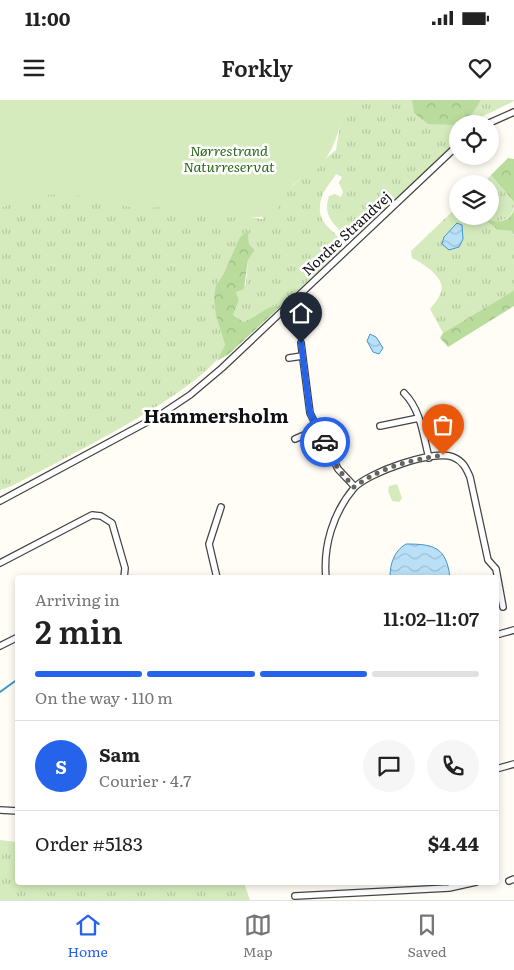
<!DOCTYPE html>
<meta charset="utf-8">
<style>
body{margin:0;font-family:Literata,serif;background:#f6f6f6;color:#222;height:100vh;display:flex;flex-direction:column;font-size:19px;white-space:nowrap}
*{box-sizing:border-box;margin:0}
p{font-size:16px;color:#767676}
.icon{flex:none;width:28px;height:28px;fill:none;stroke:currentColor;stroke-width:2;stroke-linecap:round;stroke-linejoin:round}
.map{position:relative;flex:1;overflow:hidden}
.drawer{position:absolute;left:15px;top:475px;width:484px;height:310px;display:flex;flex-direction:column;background:#fff;border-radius:5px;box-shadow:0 2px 8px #0003}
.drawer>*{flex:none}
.fabs{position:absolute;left:449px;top:15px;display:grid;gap:10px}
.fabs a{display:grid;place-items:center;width:50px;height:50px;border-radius:50%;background:#fff;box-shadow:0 2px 8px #0003;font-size:25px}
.pin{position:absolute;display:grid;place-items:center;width:42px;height:42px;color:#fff;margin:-51px -21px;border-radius:50% 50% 50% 0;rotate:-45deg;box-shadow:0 0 5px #0007}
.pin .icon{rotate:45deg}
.courier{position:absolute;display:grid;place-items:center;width:50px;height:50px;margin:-25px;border:4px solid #2563eb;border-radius:50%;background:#fff;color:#222;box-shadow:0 1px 6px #0007}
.head em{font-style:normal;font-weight:600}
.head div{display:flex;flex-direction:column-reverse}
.head{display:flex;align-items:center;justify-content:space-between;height:85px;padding:0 20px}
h1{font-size:32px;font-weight:600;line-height:38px}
.bar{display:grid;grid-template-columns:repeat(4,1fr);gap:8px 5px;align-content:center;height:60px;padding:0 20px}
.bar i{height:6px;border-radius:4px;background:#e0e0e0}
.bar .current{background:#2563eb}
.bar p{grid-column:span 4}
.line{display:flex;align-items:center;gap:12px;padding:0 20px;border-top:1px solid #e0e0e0}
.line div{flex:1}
.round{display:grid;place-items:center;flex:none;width:52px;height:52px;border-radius:26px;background:#f6f6f6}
.status{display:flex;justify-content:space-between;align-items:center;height:35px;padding:0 25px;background:#fff;direction:ltr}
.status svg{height:14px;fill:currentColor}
header{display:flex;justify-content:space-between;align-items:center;height:65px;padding:0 20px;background:#fff;font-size:22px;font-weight:600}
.tabs{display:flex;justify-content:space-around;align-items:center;height:70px;border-top:1px solid #e0e0e0;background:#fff;font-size:14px;color:#767676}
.tabs a{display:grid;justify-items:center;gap:2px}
.tabs .current{color:#2563eb}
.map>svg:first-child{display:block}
</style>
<div class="status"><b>11:00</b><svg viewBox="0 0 49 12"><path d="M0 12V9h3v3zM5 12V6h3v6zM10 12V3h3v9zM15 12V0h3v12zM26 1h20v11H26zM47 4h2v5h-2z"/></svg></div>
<header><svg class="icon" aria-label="menu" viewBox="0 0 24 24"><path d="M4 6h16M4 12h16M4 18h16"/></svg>Forkly<svg class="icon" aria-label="heart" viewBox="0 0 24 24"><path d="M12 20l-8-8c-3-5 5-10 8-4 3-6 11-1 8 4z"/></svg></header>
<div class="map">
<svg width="514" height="800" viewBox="0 0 514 800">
<defs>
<pattern id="grass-tufts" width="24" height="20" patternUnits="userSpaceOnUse" patternTransform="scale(1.25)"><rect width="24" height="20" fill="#d5ebbd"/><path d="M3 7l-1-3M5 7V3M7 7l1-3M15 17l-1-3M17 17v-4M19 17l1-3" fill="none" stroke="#b6c8a1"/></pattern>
<pattern id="forest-crowns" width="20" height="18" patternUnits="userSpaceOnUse" patternTransform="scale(1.25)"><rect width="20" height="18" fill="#b9dc9c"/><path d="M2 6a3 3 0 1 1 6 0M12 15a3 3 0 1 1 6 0" fill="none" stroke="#9ebc85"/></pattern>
<pattern id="water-waves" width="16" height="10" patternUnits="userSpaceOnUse" patternTransform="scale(1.25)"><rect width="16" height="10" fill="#b9e0f7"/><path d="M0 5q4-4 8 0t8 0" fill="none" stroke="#9ebfd3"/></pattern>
</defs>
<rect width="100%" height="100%" fill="#fffdf5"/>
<path fill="url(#grass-tufts)" d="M344 0H412L428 24H457V42L354 138 349 139C335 125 322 117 329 96L335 94 341 97 343 92 339 83 342 77 336 74C332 81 326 87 323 94 309 128 345 131 343 149L282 205C264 206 260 215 244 222L233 215 239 200 236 192 246 184 248 160 255 150 249 144 248 132 240 138 223 175 216 185V216L225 245C218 284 51 365 12 386L0 390V103L66 89 263 119 260 112 336 50Z
M481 0H514V1L477 19 469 17Z
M491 75 514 102C514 120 502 122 486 121L498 130 514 131V188L513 191 443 233 430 209C434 204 439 198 441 192 446 177 422 163 412 158L411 151 457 107 458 116H490V84H482Z
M0 740 17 742 18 782 244 783 250 800H0Z"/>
<path fill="url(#forest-crowns)" d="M412 0H481L472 14 456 25 428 24 414 13Z
M508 58 514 59V102L491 75Z
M514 109V131L498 130 485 120C497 122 510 123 514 109Z
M248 131 249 144 255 150 248 160 244 189 236 192 239 200 233 215 244 222C260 215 264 206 282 205L229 254 217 261 225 245 216 216 214 198 216 185 223 175 240 137Z
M514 188V206L448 247 440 238 443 233 513 191Z"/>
<path fill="#d5ebbd" d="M0 0H346C341 24 335 53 316 70 308 77 299 78 291 87 284 96 280 108 272 116L244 118 211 116 165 107 137 108 102 103 71 93 40 96 0 108Z
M397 384 402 398 399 402 392 401 388 391 389 386Z"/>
<path fill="url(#water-waves)" stroke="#3f96cf" d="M457 123 462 125 463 139 459 147 449 150 442 144 444 137Z
M370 234 376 237 383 248 379 254 373 252 367 241Z
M406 444C434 444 446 447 450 477H390C390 464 394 451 406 444Z"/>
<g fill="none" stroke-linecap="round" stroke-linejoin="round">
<path stroke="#3f96cf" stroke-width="2" d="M0 592 18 579"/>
<g stroke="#444" stroke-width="8">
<path id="minor" d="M487 24 514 12
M301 243 310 313 338 369 355 387
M289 258 302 256
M404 293C421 310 423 335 429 358
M380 326 419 318
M295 339 318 329
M0 401 160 315 190 295 222 268 458 45
M0 463 92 415 101 416 112 423 125 468 124 478
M217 478 209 444 221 407
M326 478C323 446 333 413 354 388 367 373 434 349 453 357 463 361 466 368 470 377L488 460 496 469 503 507
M496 535 514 530
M0 546 18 537
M496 669 514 664
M0 710 18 711
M509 781 514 779
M295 796 449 788 476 782"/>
</g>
<use href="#minor" stroke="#fff" stroke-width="5.5"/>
</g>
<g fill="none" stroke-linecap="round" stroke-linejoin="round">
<path stroke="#646461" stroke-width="5" stroke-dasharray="0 9" d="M325 342 338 369 354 387C381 367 411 360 443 355"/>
<path stroke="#2563eb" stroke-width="6" d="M301 243 310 313 325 342"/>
</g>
<g text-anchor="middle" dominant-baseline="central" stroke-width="5" stroke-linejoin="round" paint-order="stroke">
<g font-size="14" font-style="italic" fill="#2f6b1f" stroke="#fff">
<text x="229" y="50">Nørrestrand<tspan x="229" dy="16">Naturreservat</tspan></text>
</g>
<g font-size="14" fill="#111" stroke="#fff">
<text transform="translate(346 133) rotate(-43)">Nordre Strandvej</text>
</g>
<g font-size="19" font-weight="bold" fill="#111" stroke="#fff">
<text x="216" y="315">Hammersholm</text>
</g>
</g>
</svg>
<div class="fabs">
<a><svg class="icon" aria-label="locate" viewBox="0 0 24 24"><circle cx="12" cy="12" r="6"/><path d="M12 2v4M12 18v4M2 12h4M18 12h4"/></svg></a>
<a><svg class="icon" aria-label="layers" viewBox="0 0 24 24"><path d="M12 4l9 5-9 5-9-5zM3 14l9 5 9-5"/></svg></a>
</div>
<div class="pin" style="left:443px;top:355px;background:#ea580c"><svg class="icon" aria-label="bag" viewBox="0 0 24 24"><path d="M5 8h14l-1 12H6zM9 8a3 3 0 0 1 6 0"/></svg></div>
<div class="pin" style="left:301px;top:243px;background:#1f2937"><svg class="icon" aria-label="home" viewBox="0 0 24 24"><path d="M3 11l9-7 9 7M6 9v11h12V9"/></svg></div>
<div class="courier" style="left:325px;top:342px"><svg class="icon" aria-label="car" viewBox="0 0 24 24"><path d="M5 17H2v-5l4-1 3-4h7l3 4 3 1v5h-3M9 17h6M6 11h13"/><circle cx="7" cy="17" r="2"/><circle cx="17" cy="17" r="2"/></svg></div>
<section class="drawer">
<div class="head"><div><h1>2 min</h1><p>Arriving in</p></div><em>11:02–11:07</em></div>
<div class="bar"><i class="current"></i><i class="current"></i><i class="current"></i><i></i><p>On the way · 110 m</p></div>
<div class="line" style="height:90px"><b class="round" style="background:#2563eb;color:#fff">S</b><div><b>Sam</b><p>Courier · 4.7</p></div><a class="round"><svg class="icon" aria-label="chat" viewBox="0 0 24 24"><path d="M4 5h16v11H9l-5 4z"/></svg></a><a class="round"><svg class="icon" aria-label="phone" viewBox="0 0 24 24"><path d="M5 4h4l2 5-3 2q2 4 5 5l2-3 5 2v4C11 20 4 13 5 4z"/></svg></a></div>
<div class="line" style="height:65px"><div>Order #5183</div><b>$4.44</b></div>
</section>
</div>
<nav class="tabs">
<a class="current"><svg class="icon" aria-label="home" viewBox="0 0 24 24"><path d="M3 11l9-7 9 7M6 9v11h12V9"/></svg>Home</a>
<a><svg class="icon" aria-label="map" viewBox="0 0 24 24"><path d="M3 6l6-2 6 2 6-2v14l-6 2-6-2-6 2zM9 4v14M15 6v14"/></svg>Map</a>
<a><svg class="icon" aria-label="saved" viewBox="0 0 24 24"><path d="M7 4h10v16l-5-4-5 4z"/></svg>Saved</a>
</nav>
